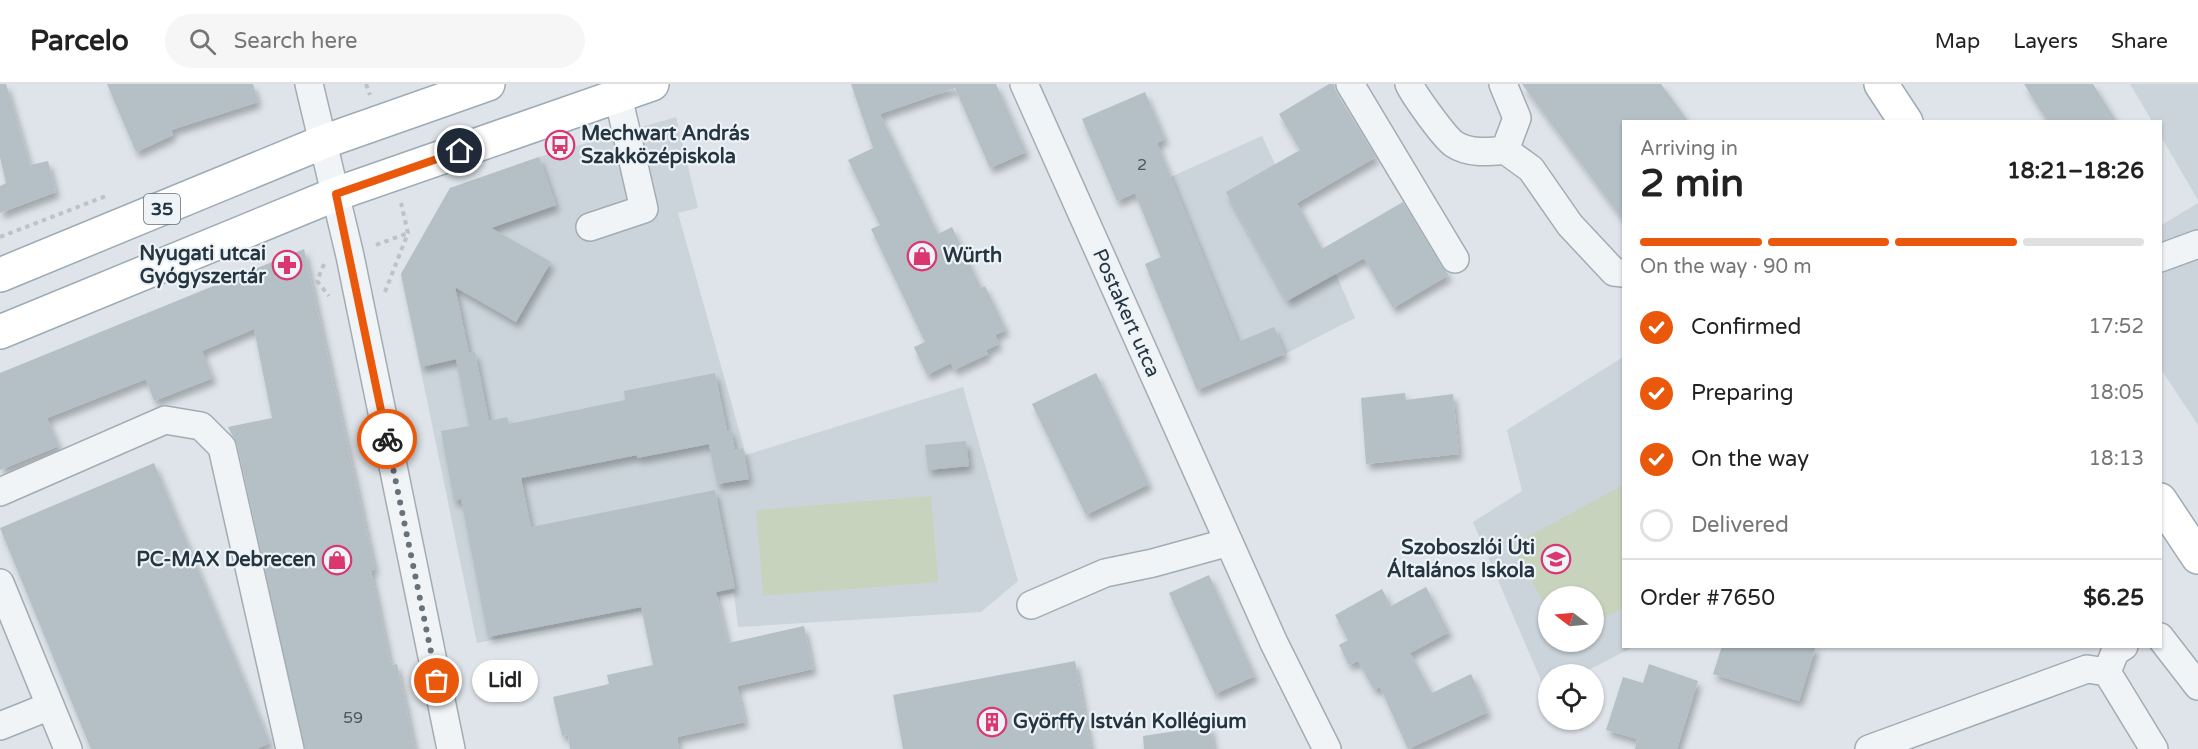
<!DOCTYPE html>
<meta charset="utf-8">
<style>
body{margin:0;font-family:"Varela Round",sans-serif;background:#f6f6f6;color:#222;height:100vh;display:flex;flex-direction:column;font-size:22px;white-space:nowrap}
*{box-sizing:border-box;margin:0}
p{font-size:20px;color:#767676}
.icon{flex:none;width:33px;height:33px;fill:none;stroke:currentColor;stroke-width:2;stroke-linecap:round;stroke-linejoin:round}
.map{position:relative;flex:1;overflow:hidden}
.side{position:absolute;left:1622px;top:36px;width:540px;height:528px;display:flex;flex-direction:column;background:#fff;border-radius:0px;box-shadow:0 2px 4px #0004}
.side>*{flex:none}
.needle{width:39px;rotate:286deg}
.buttons{position:absolute;left:1538px;top:502px;display:grid;gap:12px}
.buttons a{display:grid;place-items:center;width:66px;height:66px;border-radius:50%;background:#fff;box-shadow:0 2px 4px #0004;font-size:30px}
.pin{position:absolute;display:grid;place-items:center;width:51px;height:51px;color:#fff;margin:-26px;border:3px solid #fff;border-radius:50%;box-shadow:0 2px 6px #0007}
.courier{position:absolute;display:grid;place-items:center;width:60px;height:60px;margin:-30px;border:4px solid #ea580c;border-radius:50%;background:#fff;color:#222;box-shadow:0 2px 8px #0007}
.bubble{position:absolute;height:42px;border-radius:21px;background:#fff;box-shadow:0 2px 4px #0004;font-size:20px;font-weight:800;line-height:42px;text-align:center}
.head em{font-style:normal;font-weight:800}
.head div{display:flex;flex-direction:column-reverse}
.head{display:flex;align-items:center;justify-content:space-between;height:102px;padding:0 18px}
h1{font-size:39px;font-weight:800;line-height:45px}
.bar{display:grid;grid-template-columns:repeat(4,1fr);gap:9px 6px;align-content:center;height:72px;padding:0 18px}
.bar i{height:8px;border-radius:4px;background:#e0e0e0}
.bar .on{background:#ea580c}
.bar p{grid-column:span 4}
.line{display:flex;align-items:center;gap:15px;padding:0 18px;border-top:2px solid #e0e0e0}
.line div{flex:1}
ol{padding:0 18px;list-style:none}
li{display:flex;align-items:center;gap:18px;height:66px}
li p{margin-inline-start:auto}
li .icon{padding:6px;border-radius:50%;background:#ea580c;color:#fff;stroke-width:4}
li:last-child{color:#767676}
li i{width:33px;height:33px;border:3px solid #e0e0e0;border-radius:50%}
header{display:flex;align-items:center;gap:36px;box-sizing:border-box;height:84px;padding:0 30px;background:#fff;border-bottom:2px solid #e0e0e0}
header strong{font-size:28px}
nav{display:flex;gap:33px;margin-inline-start:auto;font-size:21px}
.search{width:420px;height:54px;background:#f6f6f6;display:flex;align-items:center;gap:15px;box-sizing:border-box;padding:0 21px;border-radius:33px;color:#767676;font-size:22px}
.map>svg:first-child{display:block}
</style>
<header>
<strong>Parcelo</strong>
<div class="search"><svg class="icon" aria-label="search" viewBox="0 0 24 24"><circle cx="10" cy="10" r="6"/><path d="M15 15l6 6"/></svg>Search here</div>
<nav><a>Map</a><a>Layers</a><a>Share</a></nav>
</header>
<div class="map">
<svg width="2198" height="665" viewBox="0 0 2198 665">
<defs>
<filter id="shadow"><feDropShadow dx="3.5" dy="6" stdDeviation="3" flood-color="#0004"/></filter>
</defs>
<rect width="100%" height="100%" fill="#dee4e9"/>
<path fill="#cbd4db" fill-rule="evenodd" d="M2130 0H2198V116L2160 51V38L2152 37Z
M676 33 698 124 678 129 746 371 963 303 1018 497 981 528 738 543 734 509 477 559 401 190 450 104 539 73Z
M1262 52 1275 80 1336 190 1355 234 1285 270 1197 306 1145 180 1161 173 1135 109Z
M2198 119V341L2160 284V142Z
M1623 273V562L1633 563 1579 591H1548L1546 608 1473 438 1522 407 1507 346ZM1548 513H1593V558H1548Z"/>
<path fill="#c8d3be" d="M1623 401V524L1593 540V513H1548V527L1512 461Z
M931 412 938 498 763 512 756 426Z"/>
<path fill="#b4bfc6" filter="url(#shadow)" d="M0 0H6L30 81 48 77 56 108 0 129V102L6 99 0 73Z
M107 0H253L258 18 171 46 173 51 136 68Z
M851 0H996L1026 68 990 84 955 4 880 30 938 150 952 143 981 204 985 202 1006 246 995 251 999 260 986 266 988 270 954 286 951 279 927 291 914 263 925 258 871 145 880 141 848 76 873 64Z
M1329 0H1334L1336 8 1376 73 1297 119 1322 165 1403 118 1442 183 1449 191 1393 224 1364 174 1287 217 1226 108 1300 66 1279 30Z
M1522 0H1661L1689 38H1623V136Z
M2024 0H2093L2117 38H2048Z
M1145 8 1165 55 1157 59 1238 258 1274 243 1285 270 1197 306 1145 180 1161 173 1135 109 1117 117 1082 35Z
M539 73 556 121 491 144 551 178 516 238 455 203 469 269 475 268 489 337 507 333 509 340 625 316 624 307 715 289 727 346H731L735 366 743 364 749 395 717 400 709 360 637 374V371L521 394 531 443 715 406 735 504 716 508 728 559 804 542 813 585 737 602 745 638 677 653 679 665H570L568 651 562 652 553 613 609 600 607 591 653 581 641 523 488 553 461 415 454 417 441 347 469 342 456 275 421 283 401 190 450 104Z
M304 165 375 485 371 487 391 581 397 580 415 665H305L237 360 228 343 272 334 254 245 202 267 213 294 154 317 146 295 47 334 59 362 0 386V289Z
M1096 289 1149 400 1086 431 1032 320Z
M1405 309 1406 316 1453 310 1459 370 1366 380 1361 314Z
M966 357 969 382 928 386 925 361Z
M154 379 270 659 256 665H91L0 444Z
M1209 491 1255 592 1215 610 1169 509Z
M1426 503 1449 548 1410 569 1432 609 1471 590 1488 628 1408 665 1380 603 1374 606 1358 577 1349 581 1339 561 1348 556 1335 531 1382 505 1391 522Z
M1722 562H1816L1799 617 1713 590Z
M1075 577 1091 665H903L893 611Z
M1649 580 1698 597 1677 665H1635L1637 655 1606 646 1623 593 1643 599Z
M1210 642 1214 665H1144L1143 652Z"/>
<g fill="none" stroke-linecap="round" stroke-linejoin="round">
<g stroke="#a3acb3" stroke-width="30">
<path id="minor" d="M309 0 350 172 451 665
M1024 0 1274 559 1327 665
M1350 0 1455 175
M1409 0C1414 11 1444 53 1454 60 1469 70 1489 68 1505 66L1517 34 1503 0
M1505 66 1531 85 1570 141 1614 188 1623 189
M590 143 644 125 618 12
M2160 174 2198 160
M0 408 165 336 201 342 222 363 290 665
M0 499 68 665
M1031 521 1105 489 1153 479 1229 458
M2160 553 2198 602
M2124 562 2115 568 2107 588 2154 665
M0 642 50 622
M1869 665 2087 585 2107 588"/>
</g>
<g stroke="#9cabb5" stroke-width="36">
<path id="major" d="M1881 0 1906 38
M0 191 323 58 488 0
M0 248 336 110 652 0
M2160 416 2198 473"/>
</g>
<path stroke="#bcc2c8" stroke-width="4" stroke-dasharray="4.5 4.5" stroke-linecap="butt" d="M366 0 370 11
M0 153 106 112
M376 161 408 149
M324 180 317 197 329 212
M385 208 408 149 401 119"/>
<use href="#minor" stroke="#f1f4f7" stroke-width="27"/>
<use href="#major" stroke="#fff" stroke-width="33"/>
</g>
<g fill="none" stroke-linecap="round" stroke-linejoin="round">
<path stroke="#66727c" stroke-width="6" stroke-dasharray="0 10.8" d="M387 355 437 597"/>
<path stroke="#ea580c" stroke-width="8" d="M387 355 336 110 460 67"/>
</g>
<defs>
<g id="bus-ring" transform="scale(1.5)"><circle r="9.5" fill="#edf3f6" stroke="#da3771" stroke-width="1.5"/><path d="M-5-6H5V4H4V6H2V4H-2V6H-4V4H-5ZM-3.5-4V0h7V-4ZM-3.5 1.2v1.5H-2V1.2ZM2 1.2v1.5H3.5V1.2Z" fill="#da3771"/></g>
<g id="shop-ring" transform="scale(1.5)"><circle r="9.5" fill="#edf3f6" stroke="#da3771" stroke-width="1.5"/><path d="M-5-2.5h2.3a2.7 3.5 0 0 1 5.4 0H5L5.5 6h-11ZM-1.5-2.5h3a1.5 2.3 0 0 0-3 0Z" fill="#da3771"/></g>
<g id="pharmacy-ring" transform="scale(1.5)"><circle r="9.5" fill="#edf3f6" stroke="#da3771" stroke-width="1.5"/><path d="M-2-6h4v4h4v4h-4v4h-4v-4h-4v-4h4Z" fill="#da3771"/></g>
<g id="school-ring" transform="scale(1.5)"><circle r="9.5" fill="#edf3f6" stroke="#da3771" stroke-width="1.5"/><path d="M0-5L7-2L0 1L-7-2ZM-4 1L0 2.5L4 1V4Q0 6-4 4Z" fill="#da3771"/></g>
<g id="building-ring" transform="scale(1.5)"><circle r="9.5" fill="#edf3f6" stroke="#da3771" stroke-width="1.5"/><path d="M-4-6H4V6H1V3H-1V6H-4ZM-2.5-4.3h1.7v1.8h-1.7ZM.8-4.3h1.7v1.8H.8ZM-2.5-1h1.7V.8h-1.7ZM.8-1h1.7V.8H.8Z" fill="#da3771"/></g>
</defs>
<g fill-rule="evenodd">
<use href="#bus-ring" x="560" y="61"/>
<use href="#shop-ring" x="922" y="172"/>
<use href="#pharmacy-ring" x="287" y="181"/>
<use href="#school-ring" x="1556" y="475"/>
<use href="#shop-ring" x="337" y="476"/>
<use href="#building-ring" x="992" y="638"/>
</g>
<g text-anchor="middle" dominant-baseline="central" stroke-width="4.5" stroke-linejoin="round" paint-order="stroke">
<g font-size="16" fill="#495862">
<text x="1142" y="81">2</text>
<text x="353" y="634">59</text>
</g>
<rect fill="#edf3f6" stroke="#616e77" stroke-width="1.5" x="144" y="110" width="36" height="30" rx="4.5"/>
<g font-size="18" font-weight="bold" fill="#253541">
<text x="162" y="125">35</text>
</g>
<g font-size="20" font-weight="bold" fill="#253541" stroke="#edf3f6" text-anchor="start">
<text x="581" y="50">Mechwart András<tspan x="581" dy="23">Szakközépiskola</tspan></text>
<text x="266" y="170" text-anchor="end">Nyugati utcai<tspan x="266" dy="23">Gyógyszertár</tspan></text>
<text x="943" y="172">Würth</text>
<text x="1535" y="464" text-anchor="end">Szoboszlói Úti<tspan x="1535" dy="23">Általános Iskola</tspan></text>
<text x="316" y="476" text-anchor="end">PC-MAX Debrecen</text>
<text x="1013" y="638">Györffy István Kollégium</text>
</g>
<g font-size="20" fill="#253541" stroke="#edf3f6">
<text transform="translate(1126 229) rotate(66)">Postakert utca</text>
</g>
</g>
</svg>
<div class="buttons">
<a><svg class="needle" viewBox="-14 -14 28 28"><path d="M0-13l5 13h-10z" fill="#e53935"/><path d="M0 13l5-13h-10z" fill="#767676"/></svg></a>
<a><svg class="icon" aria-label="locate" viewBox="0 0 24 24"><circle cx="12" cy="12" r="6"/><path d="M12 2v4M12 18v4M2 12h4M18 12h4"/></svg></a>
</div>
<div class="pin" style="left:437px;top:597px;background:#ea580c"><svg class="icon" aria-label="bag" viewBox="0 0 24 24"><path d="M5 8h14l-1 12H6zM9 8a3 3 0 0 1 6 0"/></svg></div>
<div class="pin" style="left:460px;top:67px;background:#1f2937"><svg class="icon" aria-label="home" viewBox="0 0 24 24"><path d="M3 11l9-7 9 7M6 9v11h12V9"/></svg></div>
<div class="courier" style="left:387px;top:355px"><svg class="icon" aria-label="bike" viewBox="0 0 24 24"><circle cx="6" cy="16" r="4"/><circle cx="18" cy="16" r="4"/><path d="M6 16l4-8h5l3 8M10 8l3 8H6M13 5h3"/></svg></div>
<div class="bubble" style="left:472px;top:576px;width:66px">Lidl</div>
<section class="side">
<div class="head"><div><h1>2 min</h1><p>Arriving in</p></div><em>18:21–18:26</em></div>
<div class="bar"><i class="on"></i><i class="on"></i><i class="on"></i><i></i><p>On the way · 90 m</p></div>
<ol>
<li><svg class="icon" aria-label="check" viewBox="0 0 24 24"><path d="M5 12l5 5 9-10"/></svg>Confirmed<p>17:52</p></li>
<li><svg class="icon" aria-label="check" viewBox="0 0 24 24"><path d="M5 12l5 5 9-10"/></svg>Preparing<p>18:05</p></li>
<li><svg class="icon" aria-label="check" viewBox="0 0 24 24"><path d="M5 12l5 5 9-10"/></svg>On the way<p>18:13</p></li>
<li><i></i>Delivered</li>
</ol>
<div class="line" style="height:78px"><div>Order #7650</div><b>$6.25</b></div>
</section>
</div>
